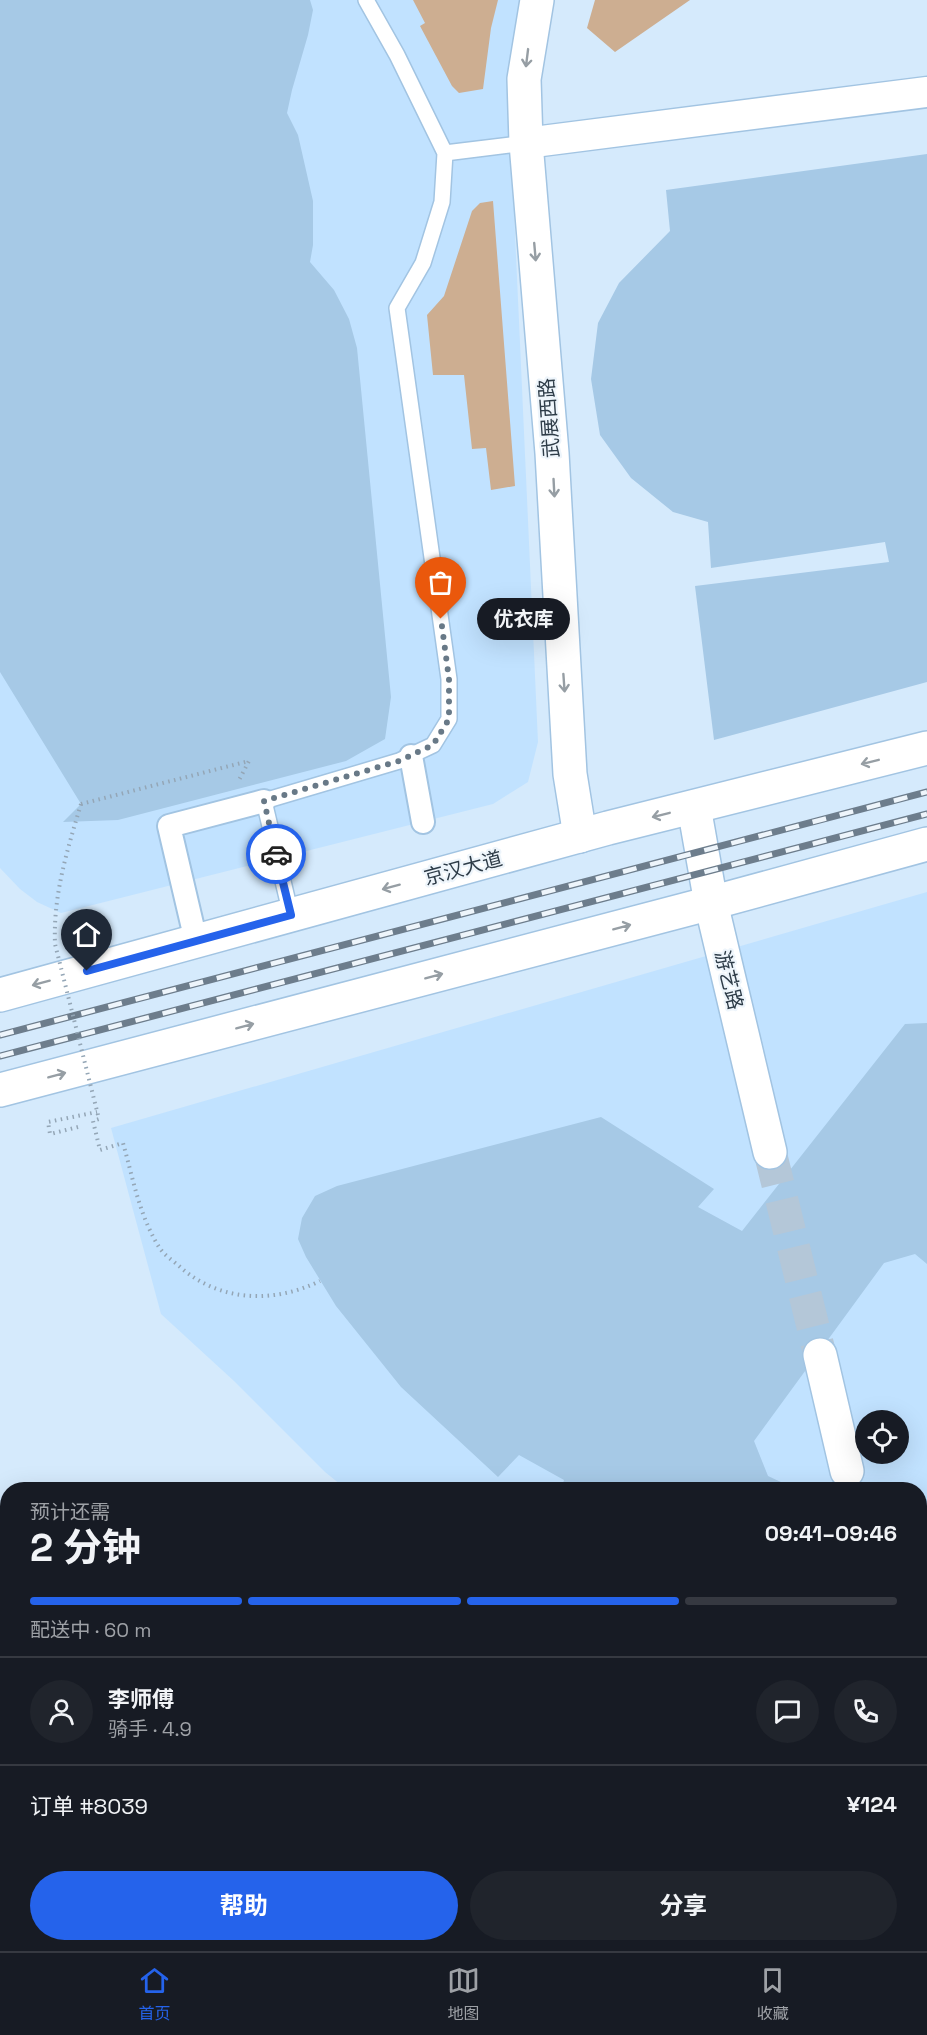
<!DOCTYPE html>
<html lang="zh">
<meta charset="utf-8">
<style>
body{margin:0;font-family:"Space Grotesk","Noto Sans SC",sans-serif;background:#20242c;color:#f1f3f6;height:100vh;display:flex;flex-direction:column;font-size:22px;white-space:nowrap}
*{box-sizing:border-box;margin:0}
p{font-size:20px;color:#9ea1a6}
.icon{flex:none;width:33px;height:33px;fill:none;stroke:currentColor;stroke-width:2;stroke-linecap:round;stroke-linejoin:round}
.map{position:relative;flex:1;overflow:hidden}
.details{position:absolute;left:0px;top:1482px;width:927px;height:470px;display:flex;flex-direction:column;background:#171b24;border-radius:24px 24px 0 0;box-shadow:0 6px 24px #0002}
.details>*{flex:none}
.fabs{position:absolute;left:855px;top:1410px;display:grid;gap:12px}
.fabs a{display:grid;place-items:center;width:54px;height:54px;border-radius:50%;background:#171b24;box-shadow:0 6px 24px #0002;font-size:30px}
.pin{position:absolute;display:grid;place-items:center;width:51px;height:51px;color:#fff;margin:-62px -26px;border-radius:50% 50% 50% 0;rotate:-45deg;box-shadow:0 0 6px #0007}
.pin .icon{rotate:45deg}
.courier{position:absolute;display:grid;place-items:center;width:60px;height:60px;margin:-30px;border:4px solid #2563eb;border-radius:50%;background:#fff;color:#222;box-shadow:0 2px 8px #0007}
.bubble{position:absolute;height:42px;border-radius:21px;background:#171b24;box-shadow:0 6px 24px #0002;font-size:20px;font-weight:700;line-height:42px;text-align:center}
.summary em{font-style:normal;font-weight:700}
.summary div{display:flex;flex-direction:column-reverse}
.summary{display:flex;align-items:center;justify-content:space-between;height:102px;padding:0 30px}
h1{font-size:39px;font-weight:700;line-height:45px}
.bar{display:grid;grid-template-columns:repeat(4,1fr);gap:9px 6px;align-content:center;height:72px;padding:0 30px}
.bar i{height:8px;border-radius:4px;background:#363941}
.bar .current{background:#2563eb}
.bar p{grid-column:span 4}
.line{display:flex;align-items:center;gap:15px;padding:0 30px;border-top:2px solid #363941}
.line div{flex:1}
.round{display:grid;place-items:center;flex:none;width:63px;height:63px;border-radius:32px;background:#20242c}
.primary-button{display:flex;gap:12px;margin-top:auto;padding:12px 30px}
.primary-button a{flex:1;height:69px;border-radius:36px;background:#2563eb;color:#fff;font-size:24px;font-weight:700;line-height:69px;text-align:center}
.primary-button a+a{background:#20242c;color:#f1f3f6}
.menu{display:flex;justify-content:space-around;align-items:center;height:84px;border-top:2px solid #363941;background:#171b24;font-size:16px;color:#9ea1a6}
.menu a{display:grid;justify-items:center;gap:3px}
.menu .current{color:#2563eb}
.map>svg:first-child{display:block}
</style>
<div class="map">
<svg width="927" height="1951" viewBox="0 0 927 1951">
<rect width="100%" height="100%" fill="#d5eafc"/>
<path fill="#c1e2ff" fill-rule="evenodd" d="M0 0H527L508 78 538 742 528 782 493 804 61 913 37 902 20 889 0 868Z
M927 892V1854L920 1856V1490L346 1489 325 1472 234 1381 161 1314 111 1128ZM866 1420H898V1454H866Z"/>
<path fill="#cdae91" d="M413 0H498L491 28 483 89 459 93 452 86 420 26 425 23Z
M595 0H690L615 52 587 28Z
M493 201 515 486 491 490 486 448 472 449 464 375H433L427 315 444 296 472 211 480 203Z"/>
<path fill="#a6c9e6" d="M0 0H310L313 10 308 35 292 90 287 113 298 135 313 201V245L310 262 334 290 349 319 357 348 391 697 385 739 346 761 118 820 63 822 81 804 0 672Z
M927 154V682L714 740 695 586 889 562 885 542 711 568 708 522 673 512 631 478 600 435 591 379 598 323 619 283 670 231 666 190Z
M927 1023V1264L915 1254 884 1263 754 1441 768 1476 798 1490H561L564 1480 519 1455 498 1477 401 1387 336 1306 306 1257 298 1239 302 1218 315 1196 337 1186 601 1117 714 1189 698 1207 742 1231 905 1024Z
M920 1499H927V1641L920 1640Z"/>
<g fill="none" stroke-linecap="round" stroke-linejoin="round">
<path stroke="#b4c7d8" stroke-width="33" stroke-dasharray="33 16" stroke-linecap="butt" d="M770 1152 820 1355"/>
<g stroke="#a2c4e2" stroke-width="18">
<path id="service" d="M366 0 397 55 445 153 526 143
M291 915 264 801 399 761 433 745 449 719V679L397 308 423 263 442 202 445 153"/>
</g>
<g stroke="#a2c4e2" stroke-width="26">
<path id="pedestrian" d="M411 756 423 822
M196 941 169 826 264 801"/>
</g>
<g stroke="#a2c4e2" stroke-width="33">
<path id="minor" d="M526 143 927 92"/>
</g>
<g stroke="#a2c4e2" stroke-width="36">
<path id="tertiary" d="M537 0 524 79 526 143 552 453 570 774 580 836
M694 807 711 903 770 1152
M820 1355 847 1471
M920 1772 927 1803
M920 1886 927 1884
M668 1951 695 1944"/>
</g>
<g stroke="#a2c4e2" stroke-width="36">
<path id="secondary" d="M0 995 608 828 927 748
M0 1090 711 903 927 844"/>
</g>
<path stroke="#94a6b6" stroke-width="4" stroke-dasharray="1.5 4.5" stroke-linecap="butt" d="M81 804 249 761 239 780
M78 1127 50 1134 48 1122 97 1112"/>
<use href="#service" stroke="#fff" stroke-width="15"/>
<use href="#pedestrian" stroke="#fff" stroke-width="22"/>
<use href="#minor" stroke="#fff" stroke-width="30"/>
<use href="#tertiary" stroke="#fff" stroke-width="33"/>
<use href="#secondary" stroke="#fff" stroke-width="33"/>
<g stroke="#6d7d8c" stroke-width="7">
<path id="rail" d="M0 1035 927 792
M0 1056 927 814"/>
</g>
<use href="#rail" stroke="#eef5fb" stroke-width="4.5" stroke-dasharray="14" stroke-linecap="butt"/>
<path stroke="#94a6b6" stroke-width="4" stroke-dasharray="1.5 4.5" stroke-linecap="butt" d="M81 804C67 851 53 895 55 944L99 1119 93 1121 100 1150 123 1143C133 1178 139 1215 159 1247 163 1254 172 1260 179 1266 219 1302 273 1304 320 1281"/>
</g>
<defs><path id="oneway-shaft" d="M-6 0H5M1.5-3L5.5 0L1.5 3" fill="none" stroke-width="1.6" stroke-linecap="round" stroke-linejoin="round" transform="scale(1.5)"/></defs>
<g stroke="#969ea4">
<use href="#oneway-shaft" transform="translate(527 58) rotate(97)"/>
<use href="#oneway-shaft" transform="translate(535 252) rotate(85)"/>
<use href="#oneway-shaft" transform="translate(554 488) rotate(87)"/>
<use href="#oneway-shaft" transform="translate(564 683) rotate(86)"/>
<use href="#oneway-shaft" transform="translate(870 762) rotate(166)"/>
<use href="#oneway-shaft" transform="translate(661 815) rotate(166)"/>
<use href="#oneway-shaft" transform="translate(391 887) rotate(165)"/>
<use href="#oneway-shaft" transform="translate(622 927) rotate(-15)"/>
<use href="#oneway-shaft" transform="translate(434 976) rotate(-15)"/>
<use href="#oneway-shaft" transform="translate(41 983) rotate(165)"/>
<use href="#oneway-shaft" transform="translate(245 1026) rotate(-15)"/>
<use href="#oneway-shaft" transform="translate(57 1075) rotate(-15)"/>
</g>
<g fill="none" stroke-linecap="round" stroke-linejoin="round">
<path stroke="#687987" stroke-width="6" stroke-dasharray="0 10.8" d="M276 854 264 801 399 761 433 745 449 719V679L441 619"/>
<path stroke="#2563eb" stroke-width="8" d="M87 971 291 915 276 854"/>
</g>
<g text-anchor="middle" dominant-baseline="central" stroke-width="4.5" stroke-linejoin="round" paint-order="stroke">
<g font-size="20" fill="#2e3c48" stroke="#eef5fb">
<text transform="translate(549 418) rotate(-94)">武展西路</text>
<text transform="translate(463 868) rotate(-15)">京汉大道</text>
<text transform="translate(729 980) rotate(76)">游艺路</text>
</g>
</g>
</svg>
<div class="fabs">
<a><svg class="icon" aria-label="locate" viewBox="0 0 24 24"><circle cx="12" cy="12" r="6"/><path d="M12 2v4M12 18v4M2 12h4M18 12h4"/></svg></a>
</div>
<div class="pin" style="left:441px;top:619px;background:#ea580c"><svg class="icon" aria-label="bag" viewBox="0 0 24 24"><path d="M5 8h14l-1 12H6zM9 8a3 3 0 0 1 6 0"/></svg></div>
<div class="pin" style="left:87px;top:971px;background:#1f2937"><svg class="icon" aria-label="home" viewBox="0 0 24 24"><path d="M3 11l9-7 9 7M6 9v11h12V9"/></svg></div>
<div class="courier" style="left:276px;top:854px"><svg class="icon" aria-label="car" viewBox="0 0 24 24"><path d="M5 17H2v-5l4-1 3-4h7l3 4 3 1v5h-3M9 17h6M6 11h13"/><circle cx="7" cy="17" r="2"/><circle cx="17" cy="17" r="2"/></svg></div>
<div class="bubble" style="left:477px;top:598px;width:93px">优衣库</div>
<section class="details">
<div class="summary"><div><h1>2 分钟</h1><p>预计还需</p></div><em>09:41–09:46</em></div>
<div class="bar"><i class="current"></i><i class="current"></i><i class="current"></i><i></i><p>配送中 · 60 m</p></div>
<div class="line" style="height:108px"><a class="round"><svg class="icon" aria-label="person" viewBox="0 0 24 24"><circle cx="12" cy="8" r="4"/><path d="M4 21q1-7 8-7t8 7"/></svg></a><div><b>李师傅</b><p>骑手 · 4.9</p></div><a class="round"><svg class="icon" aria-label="chat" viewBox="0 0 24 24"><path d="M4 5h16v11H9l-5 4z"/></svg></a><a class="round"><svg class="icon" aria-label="phone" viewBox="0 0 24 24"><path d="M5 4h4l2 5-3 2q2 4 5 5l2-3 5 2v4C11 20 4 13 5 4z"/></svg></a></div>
<div class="line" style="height:78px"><div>订单 #8039</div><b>¥124</b></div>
<div class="primary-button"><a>帮助</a><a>分享</a></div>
</section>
</div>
<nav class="menu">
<a class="current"><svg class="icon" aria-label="home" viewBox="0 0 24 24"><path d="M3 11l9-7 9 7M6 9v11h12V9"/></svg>首页</a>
<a><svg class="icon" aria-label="map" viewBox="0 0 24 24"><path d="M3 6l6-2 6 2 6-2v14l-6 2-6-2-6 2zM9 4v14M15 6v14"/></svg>地图</a>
<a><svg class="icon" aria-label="saved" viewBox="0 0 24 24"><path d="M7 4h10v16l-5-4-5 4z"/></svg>收藏</a>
</nav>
